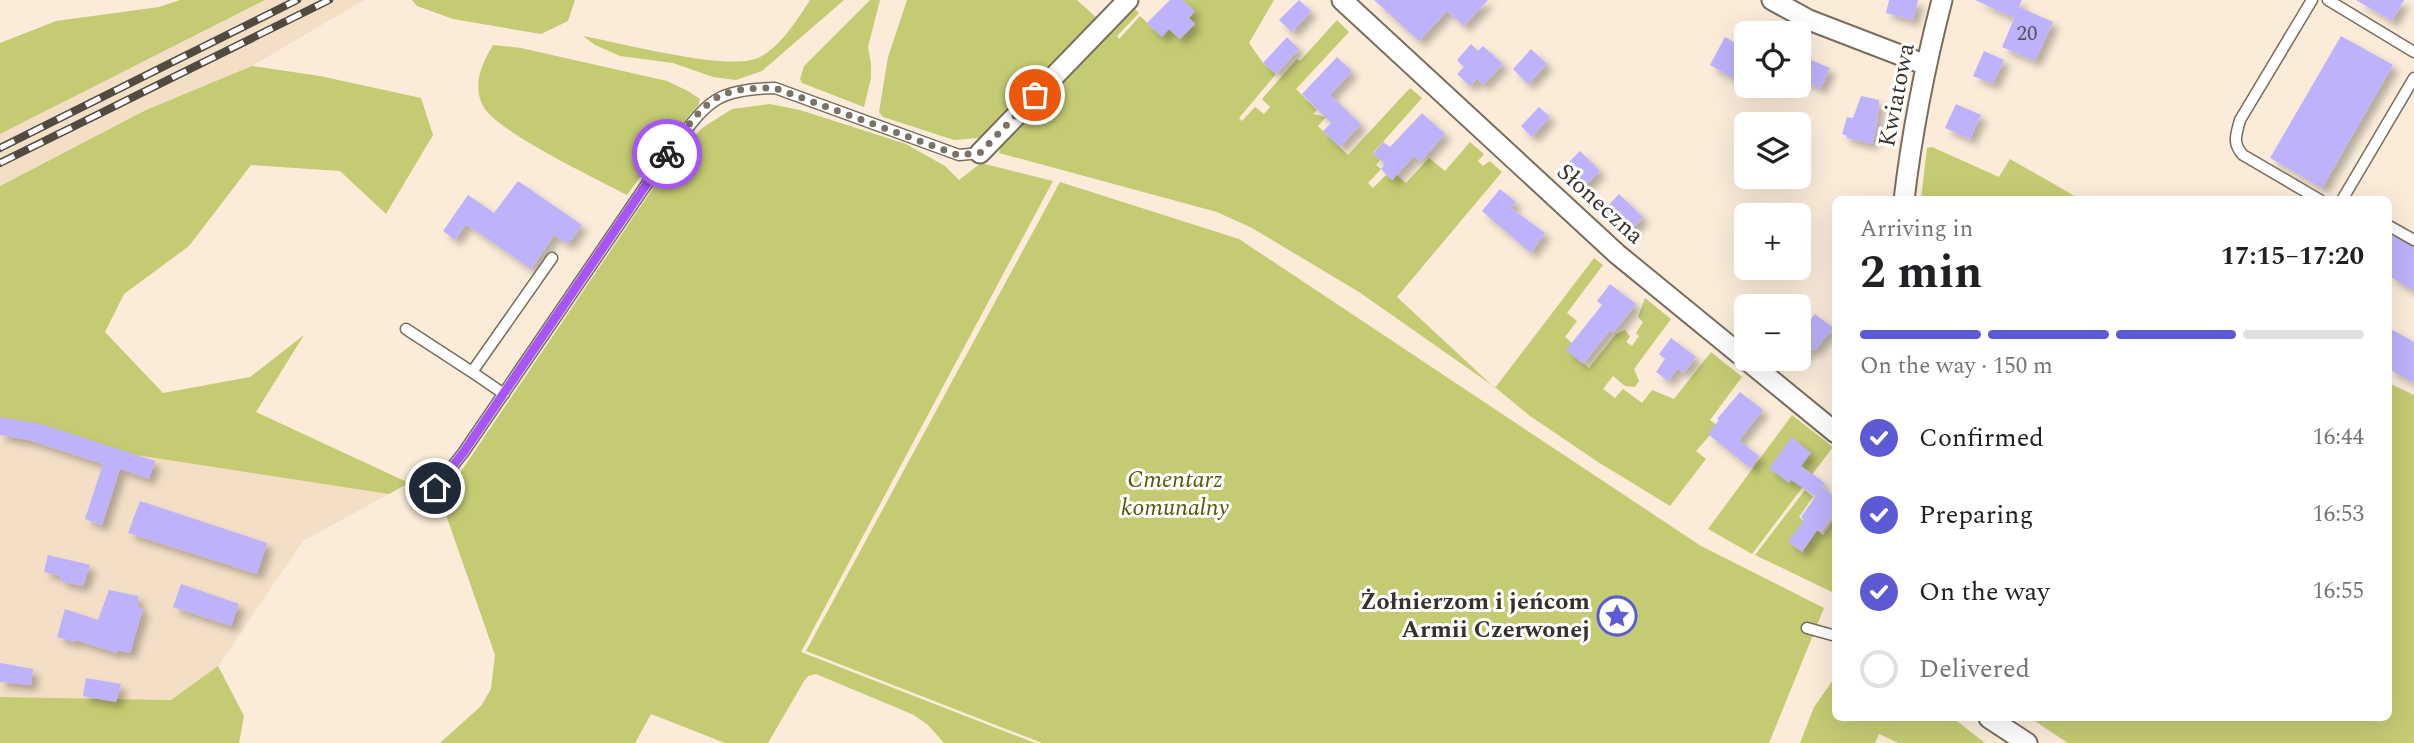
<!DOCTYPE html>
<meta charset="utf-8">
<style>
body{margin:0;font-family:Spectral,serif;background:#f6f6f6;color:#202124;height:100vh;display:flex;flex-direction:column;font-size:26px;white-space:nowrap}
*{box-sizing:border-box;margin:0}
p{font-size:23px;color:#757577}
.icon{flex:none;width:38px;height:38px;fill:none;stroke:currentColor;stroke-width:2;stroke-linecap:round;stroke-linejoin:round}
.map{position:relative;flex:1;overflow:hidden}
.side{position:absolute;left:1832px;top:196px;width:560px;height:525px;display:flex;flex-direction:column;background:#fff;border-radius:10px;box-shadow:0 7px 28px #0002}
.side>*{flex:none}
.buttons{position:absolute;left:1734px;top:21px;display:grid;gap:14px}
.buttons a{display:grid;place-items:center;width:77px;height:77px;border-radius:10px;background:#fff;box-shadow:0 7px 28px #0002;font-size:35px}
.pin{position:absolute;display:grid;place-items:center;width:60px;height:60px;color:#fff;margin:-30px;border:4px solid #fff;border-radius:50%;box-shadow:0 2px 7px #0007}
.courier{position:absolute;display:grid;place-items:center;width:70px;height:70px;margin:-35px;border:5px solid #a855f7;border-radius:50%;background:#fff;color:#222;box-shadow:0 2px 9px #0007}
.overview em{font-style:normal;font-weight:700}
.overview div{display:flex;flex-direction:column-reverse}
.overview{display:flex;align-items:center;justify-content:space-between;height:119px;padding:0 28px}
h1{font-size:46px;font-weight:700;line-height:52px}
.bar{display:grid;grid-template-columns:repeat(4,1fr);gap:10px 7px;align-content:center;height:84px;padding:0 28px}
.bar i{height:9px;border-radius:5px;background:#e0e0e0}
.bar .selected{background:#5c5bd3}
.bar p{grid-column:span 4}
ol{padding:0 28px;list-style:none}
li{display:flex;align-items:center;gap:21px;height:77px}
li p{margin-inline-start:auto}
li .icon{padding:7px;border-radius:50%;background:#5c5bd3;color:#fff;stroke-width:4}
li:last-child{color:#757577}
li i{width:38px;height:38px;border:4px solid #e0e0e0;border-radius:50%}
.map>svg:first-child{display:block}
</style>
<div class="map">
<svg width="2414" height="743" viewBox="0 0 2414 743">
<defs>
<filter id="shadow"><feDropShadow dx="6" dy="6" stdDeviation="3.5" flood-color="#0004"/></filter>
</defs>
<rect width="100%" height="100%" fill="#faecd9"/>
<path fill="#f2dfc6" d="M265 0H364L252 66 146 110 0 186V134Z
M0 434 252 472 389 494 303 541 218 666 171 700 0 697Z"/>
<path fill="#c4cb73" d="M180 0H265L0 134V43L56 21 159 7Z
M412 0H575L568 21 541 34 453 19 417 6Z
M810 0H844L762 71 736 80 713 77 673 63 620 56 595 45 583 36C621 43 722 70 755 59 777 52 798 19 810 0Z
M870 0H880L868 47 871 64V78L864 107 802 83 800 79 804 66Z
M907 0H1077L1098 19 991 131 979 138 954 140 883 117 879 112 888 57Z
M1182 0H1274L1249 43 1263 63 1276 74 1239 118 1242 121 1255 107 1264 114 1270 107 1262 99 1297 59 1300 61 1337 20 1349 32 1296 89 1317 110 1313 114 1326 117 1318 126 1348 155 1410 88 1422 98 1373 153 1380 160 1376 165 1381 169 1368 183 1373 188 1386 175 1392 180 1397 175 1406 183 1429 158 1445 171 1470 142 1484 154 1478 161 1483 166 1490 161 1502 172 1397 297 1495 388 1594 258 1603 265 1567 313 1577 321 1565 337 1572 343 1567 350 1589 368 1616 334 1625 330 1630 337 1626 342 1632 346 1639 336 1636 333 1643 322 1638 317 1645 298 1671 319 1634 369 1639 381 1635 387 1625 386 1613 376 1603 389 1615 398 1623 389 1642 403 1652 390 1674 399 1711 352 1742 377 1710 420 1718 426 1696 451 1706 459 1670 506 1598 462 1530 416 1496 388 1359 292 1252 228 1217 212 999 153 1000 146 1134 8 1139 13 1117 36 1119 39 1140 16 1161 36 1169 29 1180 39 1195 24 1189 18 1194 11Z
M493 45 521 48 667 81 688 91 700 99 699 104 660 150 627 195C597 179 497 132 483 106 472 85 482 63 493 45Z
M252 66 320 76 421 98 433 135 386 214 340 171 251 165 189 246 124 294 105 332 163 393 250 377 304 335 256 412 409 483 389 494 0 434V186L146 110Z
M770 104 800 110 906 144 945 166 959 180 981 163 1053 181 801 652 1035 743H944L928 725 914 715 816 674 808 676 804 681 768 743H725L651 714 635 743H440L481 706 491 689 495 655 445 512 449 489 668 166 702 128 732 109Z
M1932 147 1999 177 2010 159 2080 199H1921L1927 148Z
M1060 182 1239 239 1701 546 1824 608 1769 743H1042L806 651Z
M2389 383 2414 395V743H2068L2030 718H2389Z
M1792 415 1833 447 1752 554 1708 529Z
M1805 490 1813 497 1799 517 1823 535 1832 522 1836 523V594L1755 555Z
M218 666 244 716 239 743H0V697L171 700Z
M1836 676V718H1953L1985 743H1898L1879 734 1875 743H1800L1814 707Z"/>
<path fill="#bdb2fb" filter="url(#shadow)" d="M1170 0H1182L1195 11 1189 18 1195 24 1180 39 1169 29 1162 37 1147 23Z
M1299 0 1311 11 1292 32 1279 20Z
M1374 0H1488L1464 26 1447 11 1419 41Z
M1889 0H1918L1913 20 1886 13Z
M1975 0H2022L2014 18Z
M2356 0H2404L2392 21Z
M2019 7 2053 22 2035 61 2002 47Z
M2341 36 2393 65 2322 188 2270 158Z
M1287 37 1299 49 1276 74 1263 63Z
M1725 37 1746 49V85L1710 65Z
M1471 44 1478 51 1483 46 1503 64 1483 85 1477 79 1470 86 1457 74 1464 67 1457 60Z
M1531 49 1547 64 1528 84 1513 69Z
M1984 51 2004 60 1993 84 1973 76Z
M1799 55 1830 68 1821 88 1799 79Z
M1337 57 1352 71 1330 95 1361 124 1340 147 1323 131 1331 123 1302 94Z
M1861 96 1879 100 1877 124 1872 144 1847 138V136L1842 134 1847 117 1853 118Z
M1956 104 1981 115 1970 139 1945 128Z
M1539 107 1550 117 1532 137 1521 126Z
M1422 113 1445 134 1421 161 1414 156 1392 180 1381 169 1385 164 1373 154 1383 142 1390 147Z
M1580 151 1600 171 1582 189 1562 169Z
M518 181 582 225 568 244 554 235 531 269 466 224 455 240 443 231 468 195 494 213Z
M1500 189 1516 202 1511 208 1545 233 1531 253 1482 211Z
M1619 194 1643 217 1629 233 1604 210Z
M2389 234 2414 247V291L2389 276Z
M1610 284 1636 304 1613 333 1610 330 1583 364 1566 350 1602 305 1597 301Z
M1815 314 1833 328 1814 351 1810 348 1799 362V333Z
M2389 328 2414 342V383L2389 369Z
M1671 338 1696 357 1684 373 1678 368 1668 381 1656 372 1665 359 1659 354Z
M1740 392 1763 410 1739 440 1759 456 1750 468 1708 434 1719 420 1717 419Z
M0 417 41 424 155 461 149 479 120 469 102 525 85 519 103 464 29 440 0 435Z
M1792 437 1811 453 1801 466 1825 483 1815 496 1791 480 1789 483 1769 468Z
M1822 487 1836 498V511L1821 532 1818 529 1802 552 1788 542 1804 520 1801 517Z
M140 501 267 543 257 574 128 533Z
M48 555 90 565 83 586 60 581 61 576 44 572Z
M181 584 239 604 231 626 173 607Z
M109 590 138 596V607L143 609 130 653 118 650 117 653 76 640 75 642 57 637 65 609 98 620Z
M0 663 33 669 31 685 0 682Z
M86 678 121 684 116 702 83 696Z"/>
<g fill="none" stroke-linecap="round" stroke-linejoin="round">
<g stroke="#796d5d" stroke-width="13">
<path id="service" d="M2312 0 2240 120C2236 135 2232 143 2243 155L2320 200
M2328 0 2414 52
M2342 200 2414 78
M2389 226 2414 240
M406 329 472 372
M504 394 472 372 552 258
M435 488 463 453 670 150C708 104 711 89 775 88L959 155 980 153
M1807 628 1836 636"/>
</g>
<g stroke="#796d5d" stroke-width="23">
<path id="minor" d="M1342 0 1617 254 1836 433
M1772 0 1809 20 1926 65
M980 153 1128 0
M1904 200C1912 132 1925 66 1942 0
M1989 718 2027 743"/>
</g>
<use href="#service" stroke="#fff" stroke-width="10"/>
<use href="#minor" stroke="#fff" stroke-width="19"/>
<g stroke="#514a41" stroke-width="8">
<path id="rail" d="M0 148 297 0
M0 163 329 0"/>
</g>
<use href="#rail" stroke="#fff" stroke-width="5" stroke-dasharray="16" stroke-linecap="butt"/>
</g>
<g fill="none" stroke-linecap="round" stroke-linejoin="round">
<path stroke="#7b7267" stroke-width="7" stroke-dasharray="0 12.6" d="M667 154C678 138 702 104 720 96 737 88 757 88 775 88L958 155 980 153 1035 95"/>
<path stroke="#a855f7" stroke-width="9" d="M435 488 463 453 667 154"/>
</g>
<defs>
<g id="sight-ring" transform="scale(2.0125)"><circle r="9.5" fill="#fff" stroke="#5c5bd3" stroke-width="1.5"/><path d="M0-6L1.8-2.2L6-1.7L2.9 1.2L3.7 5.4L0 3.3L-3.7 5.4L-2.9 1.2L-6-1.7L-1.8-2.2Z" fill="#5c5bd3"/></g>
</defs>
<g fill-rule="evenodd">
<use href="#sight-ring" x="1617" y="616"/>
</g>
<g text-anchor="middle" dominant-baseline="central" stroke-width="6" stroke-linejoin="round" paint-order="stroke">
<g font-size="21" fill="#58515e">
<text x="2027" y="34">20</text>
</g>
<g font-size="24" fill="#37312a" stroke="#fff">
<text transform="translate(1897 95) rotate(-79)">Kwiatowa</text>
<text transform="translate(1600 204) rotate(42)">Słoneczna</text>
</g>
<g font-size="24" font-style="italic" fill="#545807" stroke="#fff">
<text x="1175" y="480">Cmentarz<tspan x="1175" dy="28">komunalny</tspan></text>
</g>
<g font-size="24" font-weight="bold" fill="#37312a" stroke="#fff" text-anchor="end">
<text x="1590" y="602">Żołnierzom i jeńcom<tspan x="1590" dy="28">Armii Czerwonej</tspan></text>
</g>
</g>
</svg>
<div class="buttons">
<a><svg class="icon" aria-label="locate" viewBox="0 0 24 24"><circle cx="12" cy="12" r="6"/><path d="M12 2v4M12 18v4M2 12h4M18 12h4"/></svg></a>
<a><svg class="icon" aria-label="layers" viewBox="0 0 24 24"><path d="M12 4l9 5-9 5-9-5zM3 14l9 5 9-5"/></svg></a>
<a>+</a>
<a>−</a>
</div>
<div class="pin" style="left:1035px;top:95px;background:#ea580c"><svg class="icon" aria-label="bag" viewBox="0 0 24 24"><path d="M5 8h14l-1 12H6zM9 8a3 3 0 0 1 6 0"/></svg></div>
<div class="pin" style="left:435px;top:488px;background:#1f2937"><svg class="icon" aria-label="home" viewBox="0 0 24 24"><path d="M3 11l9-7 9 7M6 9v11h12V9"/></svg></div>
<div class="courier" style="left:667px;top:154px"><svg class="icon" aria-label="bike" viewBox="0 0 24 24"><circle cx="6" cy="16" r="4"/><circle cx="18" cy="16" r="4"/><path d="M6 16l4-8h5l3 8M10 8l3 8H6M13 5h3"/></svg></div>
<section class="side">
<div class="overview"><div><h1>2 min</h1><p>Arriving in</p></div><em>17:15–17:20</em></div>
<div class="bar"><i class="selected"></i><i class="selected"></i><i class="selected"></i><i></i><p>On the way · 150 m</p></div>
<ol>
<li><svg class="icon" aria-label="check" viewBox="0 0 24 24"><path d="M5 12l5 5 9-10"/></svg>Confirmed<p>16:44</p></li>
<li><svg class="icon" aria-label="check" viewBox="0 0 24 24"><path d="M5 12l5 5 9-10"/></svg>Preparing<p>16:53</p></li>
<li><svg class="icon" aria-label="check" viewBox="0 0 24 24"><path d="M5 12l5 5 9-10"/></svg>On the way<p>16:55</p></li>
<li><i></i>Delivered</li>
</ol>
</section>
</div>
